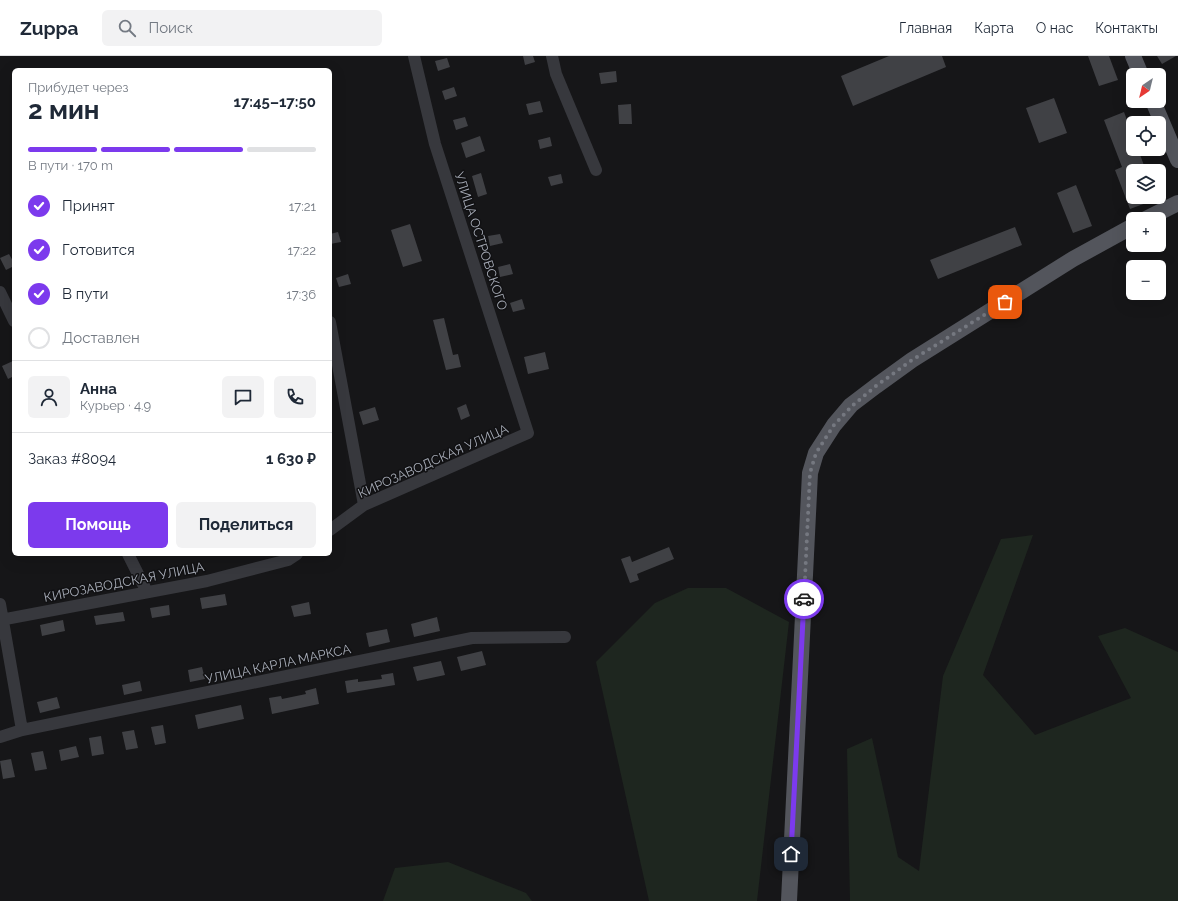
<!DOCTYPE html>
<html lang="ru">
<meta charset="utf-8">
<style>
body{margin:0;font-family:Raleway,sans-serif;background:#f2f2f3;color:#1f2937;height:100vh;display:flex;flex-direction:column;font-size:15px;white-space:nowrap}
*{box-sizing:border-box;margin:0}
p{font-size:13px;color:#747a83}
.icon{flex:none;width:22px;height:22px;fill:none;stroke:currentColor;stroke-width:2;stroke-linecap:round;stroke-linejoin:round}
.map{position:relative;flex:1;overflow:hidden}
.details{position:absolute;left:12px;top:12px;width:320px;height:488px;display:flex;flex-direction:column;background:#fff;border-radius:6px;box-shadow:0 4px 16px #0002}
.details>*{flex:none}
.needle{width:26px;rotate:215deg}
.fabs{position:absolute;left:1126px;top:12px;display:grid;gap:8px}
.fabs a{display:grid;place-items:center;width:40px;height:40px;border-radius:6px;background:#fff;box-shadow:0 4px 16px #0002;font-size:20px}
.pin{position:absolute;display:grid;place-items:center;width:34px;height:34px;color:#fff;margin:-17px;border-radius:8px;box-shadow:0 2px 6px #0006}
.courier{position:absolute;display:grid;place-items:center;width:40px;height:40px;margin:-20px;border:3px solid #7c3aed;border-radius:50%;background:#fff;color:#222;box-shadow:0 1px 5px #0007}
.overview em{font-style:normal;font-weight:700}
.overview div{display:flex;flex-direction:column-reverse}
.overview{display:flex;align-items:center;justify-content:space-between;height:68px;padding:0 16px}
h1{font-size:26px;font-weight:700;line-height:30px}
.bar{display:grid;grid-template-columns:repeat(4,1fr);gap:6px 4px;align-content:center;height:48px;padding:0 16px}
.bar i{height:5px;border-radius:3px;background:#e0e1e3}
.bar .current{background:#7c3aed}
.bar p{grid-column:span 4}
.line{display:flex;align-items:center;gap:10px;padding:0 16px;border-top:1px solid #e0e1e3}
.line div{flex:1}
.round{display:grid;place-items:center;flex:none;width:42px;height:42px;border-radius:6px;background:#f2f2f3}
ol{padding:0 16px;list-style:none}
li{display:flex;align-items:center;gap:12px;height:44px}
li p{margin-inline-start:auto}
li .icon{padding:4px;border-radius:50%;background:#7c3aed;color:#fff;stroke-width:4}
li:last-child{color:#747a83}
li i{width:22px;height:22px;border:2px solid #e0e1e3;border-radius:50%}
.button{display:flex;gap:8px;margin-top:auto;padding:8px 16px}
.button a{flex:1;height:46px;border-radius:6px;background:#7c3aed;color:#fff;font-size:16px;font-weight:700;line-height:46px;text-align:center}
.button a+a{background:#f2f2f3;color:#1f2937}
header{display:flex;align-items:center;gap:24px;box-sizing:border-box;height:56px;padding:0 20px;background:#fff;border-bottom:1px solid #e0e1e3}
header strong{font-size:19px}
nav{display:flex;gap:22px;margin-inline-start:auto;font-size:14px}
.search{width:280px;height:36px;background:#f2f2f3;display:flex;align-items:center;gap:10px;box-sizing:border-box;padding:0 14px;border-radius:6px;color:#747a83;font-size:15px}
.map>svg:first-child{display:block}
</style>
<header>
<strong>Zuppa</strong>
<div class="search"><svg class="icon" aria-label="search" viewBox="0 0 24 24"><circle cx="10" cy="10" r="6"/><path d="M15 15l6 6"/></svg>Поиск</div>
<nav><a>Главная</a><a>Карта</a><a>О нас</a><a>Контакты</a></nav>
</header>
<div class="map">
<svg width="1178" height="845" viewBox="0 0 1178 845">
<rect width="100%" height="100%" fill="#161618"/>
<path fill="#1e261f" d="M1033 479 983 619 1035 679 1131 642 1098 580 1125 572 1178 596V845H850L847 693 872 682 898 801 919 815 943 620 1001 483Z
M688 532H726L789 566 757 845H649L596 606 655 547Z
M448 806 526 837 532 845H383L395 812Z"/>
<path fill="#404145" d="M523 0H533L535 6 525 9Z
M889 0H942L946 11 853 50 841 20Z
M1088 0H1109L1118 24 1099 30Z
M1157 0H1176L1162 8Z
M447 2 450 11 438 15 435 5Z
M616 15 617 26 601 28 599 17Z
M454 31 457 40 445 44 442 35Z
M1054 42 1067 77 1039 87 1026 52Z
M540 45 543 56 529 59 526 48Z
M631 48 632 68H619L618 49Z
M1124 56 1133 80V93H1138L1146 115H1133V141H1156L1157 143 1130 153 1115 114 1122 111 1104 64Z
M465 61 468 70 456 74 453 64Z
M480 80 485 95 466 102 461 87Z
M550 81 552 90 540 93 538 84Z
M481 117 487 138 478 141 472 120Z
M561 118 563 127 551 130 548 121Z
M1076 129 1092 170 1073 177 1057 137Z
M410 168 422 205 403 211 391 174Z
M1015 171 1022 189 938 223 930 204Z
M338 176 341 186 330 188V178Z
M500 178 503 187 490 190 488 180Z
M9 198 14 207V210L6 214 0 202Z
M510 208 513 218 500 221 498 211Z
M348 218 351 228 339 231 336 222Z
M522 243 525 253 513 256 510 247Z
M444 262 453 299 458 298 461 311 446 314 433 264Z
M545 296 549 313 528 318 524 301Z
M13 305 14 320 8 323 2 310Z
M466 348 470 360 461 364 457 352Z
M375 351 379 364 363 369 359 356Z
M669 491 674 503 637 518 639 524 630 527 621 503 630 500 632 506Z
M225 538 227 549 202 553 200 542Z
M309 546 311 558 294 561 291 550Z
M169 549 170 559 152 562 150 552Z
M123 556 125 565 96 569 94 560Z
M437 561 440 575 414 581 411 568Z
M63 564 65 575 42 580 40 569Z
M387 573 390 586 369 591 366 577Z
M482 595 486 609 461 615 457 601Z
M441 605 445 619 417 625 413 611Z
M202 611 205 623 190 626 188 614Z
M393 617 395 629 347 637 345 625 358 623V626L382 623 381 619Z
M140 625 142 635 124 639 122 629Z
M316 632 319 648 272 658 269 642 281 640 282 643 306 638 305 635Z
M57 641 60 652 40 657 37 646Z
M241 649 244 663 198 673 195 659Z
M163 669 166 687 155 689 151 671Z
M134 674 138 692 126 694 122 676Z
M101 680 104 698 92 700 89 682Z
M76 690 79 701 61 705 59 694Z
M43 695 47 713 35 715 31 697Z
M11 703 15 721 3 723 0 705Z"/>
<g fill="none" stroke-linecap="round" stroke-linejoin="round">
<path stroke="#37383d" stroke-width="12" d="M552 0 556 18 596 114
M0 236 14 265
M330 266 364 449
M330 474 364 449 528 377 435 88 414 0
M128 498 147 536
M0 548 22 674
M0 564 207 525 288 504 297 498
M0 681 22 674 472 582 565 581"/>
<path stroke="#53555c" stroke-width="16" d="M1133 0 1141 19
M1153 45 1178 104
M1146 163 1178 147
M789 845 810 417 816 397 834 369 851 349 876 330 912 304 1073 203 1133 170"/>
</g>
<g fill="none" stroke-linecap="round" stroke-linejoin="round">
<path stroke="#757880" stroke-width="4" stroke-dasharray="0 7.2" d="M804 543 810 417 816 397 834 369 852 350 876 330 912 304 1005 246"/>
<path stroke="#7c3aed" stroke-width="5" d="M791 798 804 543"/>
</g>
<g text-anchor="middle" dominant-baseline="central" stroke-width="3" stroke-linejoin="round" paint-order="stroke">
<g font-size="13" fill="#a8adb8" stroke="#111113">
<text transform="translate(481 185) rotate(72)">УЛИЦА ОСТРОВСКОГО</text>
<text transform="translate(433 405) rotate(-24)">КИРОЗАВОДСКАЯ УЛИЦА</text>
<text transform="translate(124 526) rotate(-11)">КИРОЗАВОДСКАЯ УЛИЦА</text>
<text transform="translate(278 608) rotate(-12)">УЛИЦА КАРЛА МАРКСА</text>
</g>
</g>
</svg>
<div class="fabs">
<a><svg class="needle" viewBox="-14 -14 28 28"><path d="M0-13l5 13h-10z" fill="#e53935"/><path d="M0 13l5-13h-10z" fill="#747a83"/></svg></a>
<a><svg class="icon" aria-label="locate" viewBox="0 0 24 24"><circle cx="12" cy="12" r="6"/><path d="M12 2v4M12 18v4M2 12h4M18 12h4"/></svg></a>
<a><svg class="icon" aria-label="layers" viewBox="0 0 24 24"><path d="M12 4l9 5-9 5-9-5zM3 14l9 5 9-5"/></svg></a>
<a>+</a>
<a>−</a>
</div>
<div class="pin" style="left:1005px;top:246px;background:#ea580c"><svg class="icon" aria-label="bag" viewBox="0 0 24 24"><path d="M5 8h14l-1 12H6zM9 8a3 3 0 0 1 6 0"/></svg></div>
<div class="pin" style="left:791px;top:798px;background:#1f2937"><svg class="icon" aria-label="home" viewBox="0 0 24 24"><path d="M3 11l9-7 9 7M6 9v11h12V9"/></svg></div>
<div class="courier" style="left:804px;top:543px"><svg class="icon" aria-label="car" viewBox="0 0 24 24"><path d="M5 17H2v-5l4-1 3-4h7l3 4 3 1v5h-3M9 17h6M6 11h13"/><circle cx="7" cy="17" r="2"/><circle cx="17" cy="17" r="2"/></svg></div>
<section class="details">
<div class="overview"><div><h1>2 мин</h1><p>Прибудет через</p></div><em>17:45–17:50</em></div>
<div class="bar"><i class="current"></i><i class="current"></i><i class="current"></i><i></i><p>В пути · 170 m</p></div>
<ol>
<li><svg class="icon" aria-label="check" viewBox="0 0 24 24"><path d="M5 12l5 5 9-10"/></svg>Принят<p>17:21</p></li>
<li><svg class="icon" aria-label="check" viewBox="0 0 24 24"><path d="M5 12l5 5 9-10"/></svg>Готовится<p>17:22</p></li>
<li><svg class="icon" aria-label="check" viewBox="0 0 24 24"><path d="M5 12l5 5 9-10"/></svg>В пути<p>17:36</p></li>
<li><i></i>Доставлен</li>
</ol>
<div class="line" style="height:72px"><a class="round"><svg class="icon" aria-label="person" viewBox="0 0 24 24"><circle cx="12" cy="8" r="4"/><path d="M4 21q1-7 8-7t8 7"/></svg></a><div><b>Анна</b><p>Курьер · 4.9</p></div><a class="round"><svg class="icon" aria-label="chat" viewBox="0 0 24 24"><path d="M4 5h16v11H9l-5 4z"/></svg></a><a class="round"><svg class="icon" aria-label="phone" viewBox="0 0 24 24"><path d="M5 4h4l2 5-3 2q2 4 5 5l2-3 5 2v4C11 20 4 13 5 4z"/></svg></a></div>
<div class="line" style="height:52px"><div>Заказ #8094</div><b>1 630 ₽</b></div>
<div class="button"><a>Помощь</a><a>Поделиться</a></div>
</section>
</div>
